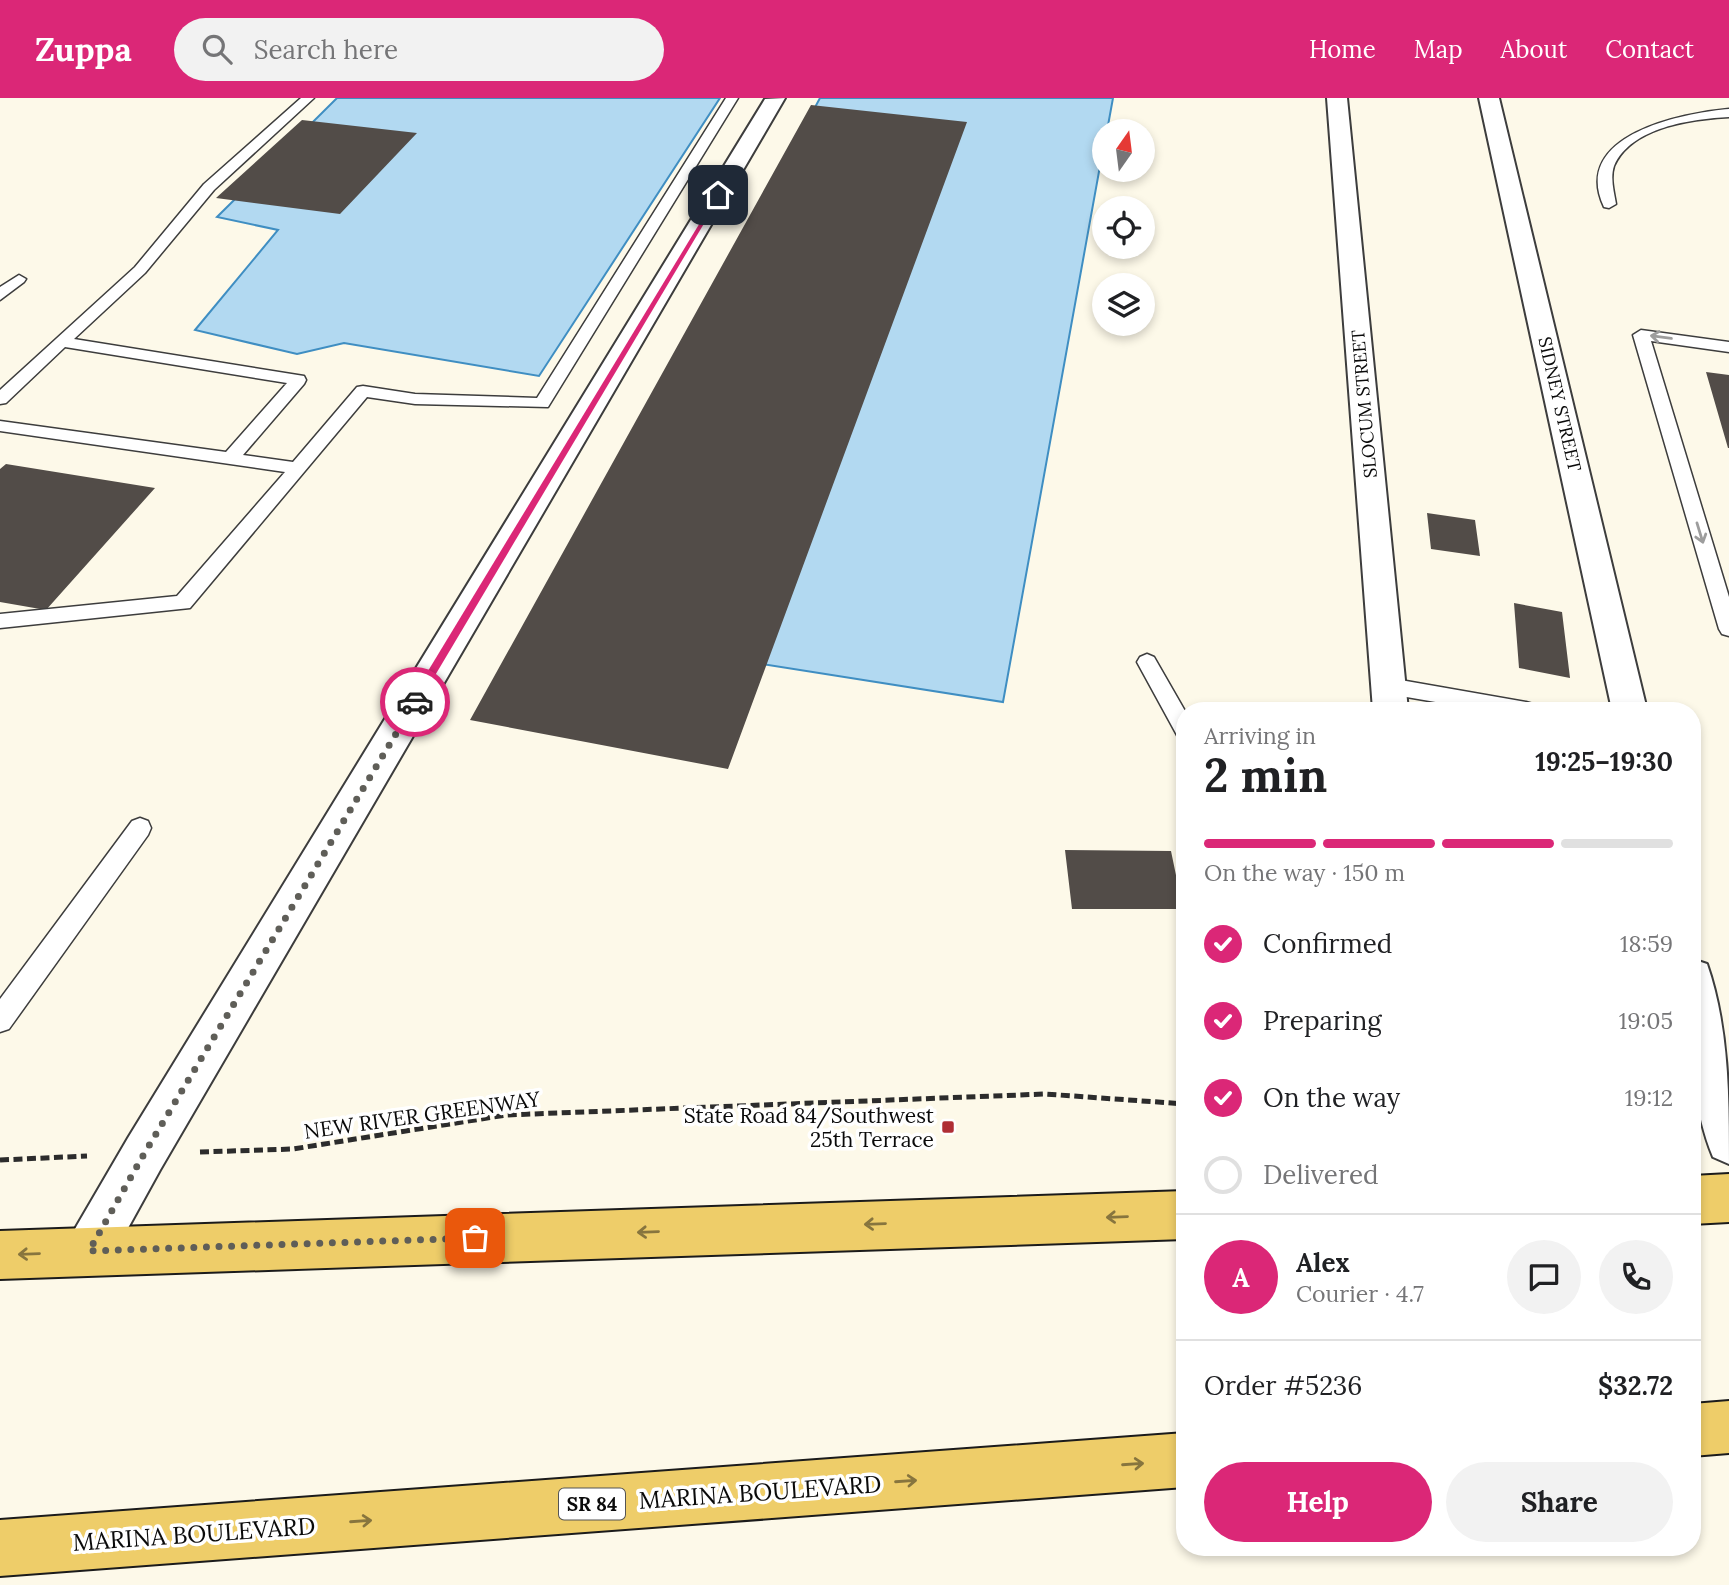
<!DOCTYPE html>
<meta charset="utf-8">
<style>
body{margin:0;font-family:Lora,serif;background:#f2f2f2;color:#202124;height:100vh;display:flex;flex-direction:column;font-size:26px;white-space:nowrap}
*{box-sizing:border-box;margin:0}
p{font-size:23px;color:#757577}
.icon{flex:none;width:38px;height:38px;fill:none;stroke:currentColor;stroke-width:2;stroke-linecap:round;stroke-linejoin:round}
.map{position:relative;flex:1;overflow:hidden}
.details{position:absolute;left:1176px;top:604px;width:525px;height:854px;display:flex;flex-direction:column;background:#fff;border-radius:28px;box-shadow:0 4px 10px #0003}
.details>*{flex:none}
.needle{width:46px;rotate:14deg}
.tools{position:absolute;left:1092px;top:21px;display:grid;gap:14px}
.tools a{display:grid;place-items:center;width:63px;height:63px;border-radius:50%;background:#fff;box-shadow:0 4px 10px #0003;font-size:35px}
.pin{position:absolute;display:grid;place-items:center;width:60px;height:60px;color:#fff;margin:-30px;border-radius:14px;box-shadow:0 4px 10px #0006}
.courier{position:absolute;display:grid;place-items:center;width:70px;height:70px;margin:-35px;border:5px solid #db2777;border-radius:50%;background:#fff;color:#222;box-shadow:0 2px 9px #0007}
.overview em{font-style:normal;font-weight:700}
.overview div{display:flex;flex-direction:column-reverse}
.overview{display:flex;align-items:center;justify-content:space-between;height:119px;padding:0 28px}
h1{font-size:46px;font-weight:700;line-height:52px}
.bar{display:grid;grid-template-columns:repeat(4,1fr);gap:10px 7px;align-content:center;height:84px;padding:0 28px}
.bar i{height:9px;border-radius:5px;background:#e0e0e0}
.bar .current{background:#db2777}
.bar p{grid-column:span 4}
.line{display:flex;align-items:center;gap:18px;padding:0 28px;border-top:2px solid #e0e0e0}
.line div{flex:1}
.round{display:grid;place-items:center;flex:none;width:74px;height:74px;border-radius:37px;background:#f2f2f2}
ol{padding:0 28px;list-style:none}
li{display:flex;align-items:center;gap:21px;height:77px}
li p{margin-inline-start:auto}
li .icon{padding:7px;border-radius:50%;background:#db2777;color:#fff;stroke-width:4}
li:last-child{color:#757577}
li i{width:38px;height:38px;border:4px solid #e0e0e0;border-radius:50%}
.button{display:flex;gap:14px;margin-top:auto;padding:14px 28px}
.button a{flex:1;height:80px;border-radius:42px;background:#db2777;color:#fff;font-size:28px;font-weight:700;line-height:80px;text-align:center}
.button a+a{background:#f2f2f2;color:#202124}
header{display:flex;align-items:center;gap:42px;box-sizing:border-box;height:98px;padding:0 35px;background:#db2777;color:#fff}
header strong{font-size:33px}
nav{display:flex;gap:38px;margin-inline-start:auto;font-size:24px}
.search{width:490px;height:63px;background:#f2f2f2;display:flex;align-items:center;gap:18px;box-sizing:border-box;padding:0 24px;border-radius:38px;color:#757577;font-size:26px}
.map>svg:first-child{display:block}
</style>
<header>
<strong>Zuppa</strong>
<div class="search"><svg class="icon" aria-label="search" viewBox="0 0 24 24"><circle cx="10" cy="10" r="6"/><path d="M15 15l6 6"/></svg>Search here</div>
<nav><a>Home</a><a>Map</a><a>About</a><a>Contact</a></nav>
</header>
<div class="map">
<svg width="1729" height="1487" viewBox="0 0 1729 1487">
<rect width="100%" height="100%" fill="#fdf9e9"/>
<path fill="#b2d9f1" stroke="#3f8ec2" stroke-width="2" d="M337 0H720L539 278 344 245 297 256 195 232 278 132 217 119Z
M820 0H1113L1107 33H1104V46L1003 604 534 530Z"/>
<path fill="#524c48" d="M811 7 967 24 728 671 470 622Z
M302 22 417 35 340 116 216 100Z
M1706 274 1729 277V350H1728Z
M6 366 155 390 46 512 0 504V371Z
M1427 415 1475 422 1480 458 1431 451Z
M1514 505 1562 514 1570 580 1519 570Z
M1065 752 1171 753 1183 811H1072Z"/>
<g fill="none" stroke-linecap="round" stroke-linejoin="round">
<g stroke="#3d3d3d" stroke-width="3">
<path id="lane" d="M301 0H314L214 92 145 175 74 241 304 278 306 282 304 286 243 357 293 364 357 289 363 288 415 296 537 300 726 0H738L548 309 415 306 367 299 190 510 0 530V516L177 498 285 374 0 333V323L226 354 287 285 65 249 6 305 0 306V292L135 169 204 86Z
M1729 11V19C1692 21 1631 29 1614 68 1610 80 1614 94 1616 106L1609 110 1604 109C1570 37 1682 15 1729 11Z
M19 177 26 181 24 184 0 202V189Z
M1641 232 1729 244V254L1651 243 1729 499V538L1722 536 1719 531 1633 237Z
M1147 556 1154 559 1185 613V641L1178 639 1137 564 1140 559Z
M1389 580 1526 604 1533 606 1536 612H1482L1389 596 1382 594 1379 588 1382 582Z
M140 720 148 723 151 730 148 737 9 931 0 934V901L132 723Z"/>
</g>
<g stroke="#3d3d3d" stroke-width="4">
<path id="street" d="M785 0 160 1072 106 1170 89 1177 72 1170 65 1153 72 1136 128 1040 765 1Z
M1327 0H1347L1408 612H1373Z
M1479 0H1499L1647 612H1612Z
M1692 861 1707 866C1729 929 1729 999 1729 1066L1713 1059C1687 996 1692 928 1692 861Z"/>
</g>
<g stroke="#1b1b1b" stroke-width="4">
<path id="primary" d="M1729 1076V1124L1692 1126V1078Z
M1185 1093V1141L0 1181V1133Z
M1729 1303V1355L1692 1358V1306Z
M1185 1335V1389L0 1478V1422Z"/>
</g>
<path stroke="#2c2c2c" stroke-width="5" stroke-dasharray="9 4.5" stroke-linecap="butt" d="M200 1054 293 1051 506 1017 1045 996 1185 1006
M0 1062 87 1058"/>
<use href="#lane" fill="#fff" fill-rule="evenodd"/>
<use href="#street" fill="#fff" fill-rule="evenodd"/>
<use href="#primary" fill="#eecd69" fill-rule="evenodd"/>
</g>
<defs><path id="oneway-shaft" d="M-6 0H5M1.5-3L5.5 0L1.5 3" fill="none" stroke-width="1.6" stroke-linecap="round" stroke-linejoin="round" transform="scale(1.75)"/></defs>
<g stroke="#9d9d9d">
<use href="#oneway-shaft" transform="translate(1661 239) rotate(-172)"/>
<use href="#oneway-shaft" transform="translate(1700 435) rotate(73)"/>
</g>
<g stroke="#87753e">
<use href="#oneway-shaft" transform="translate(1117 1119) rotate(178)"/>
<use href="#oneway-shaft" transform="translate(875 1126) rotate(178)"/>
<use href="#oneway-shaft" transform="translate(648 1134) rotate(178)"/>
<use href="#oneway-shaft" transform="translate(29 1156) rotate(178)"/>
<use href="#oneway-shaft" transform="translate(1133 1366) rotate(-4)"/>
<use href="#oneway-shaft" transform="translate(906 1383) rotate(-4)"/>
<use href="#oneway-shaft" transform="translate(361 1423) rotate(-4)"/>
</g>
<path fill="#db2777" d="M718 95 721 97 418 606H411V601Z"/>
<g fill="none" stroke-linecap="round" stroke-linejoin="round">
<path stroke="#5f5e58" stroke-width="7" stroke-dasharray="0 12.6" d="M415 604 144 1056 89 1153 475 1140"/>
</g>
<rect fill="#af2e35" stroke="#fff" stroke-width="2.5" x="941" y="1022" width="14" height="14" rx="3.5"/>
<g text-anchor="middle" dominant-baseline="central" stroke-width="7" stroke-linejoin="round" paint-order="stroke">
<g font-size="18" fill="#0a0a0a" stroke="#fff">
<text transform="translate(1364 306) rotate(-95)">SLOCUM STREET</text>
<text transform="translate(1560 306) rotate(77)">SIDNEY STREET</text>
</g>
<rect fill="#fff" stroke="#545454" stroke-width="2" x="559" y="1390.5" width="66" height="31" rx="5"/>
<g font-size="19" font-weight="bold" fill="#0a0a0a">
<text x="592" y="1406">SR 84</text>
</g>
<g font-size="21" fill="#0a0a0a" stroke="#fff">
<text transform="translate(422 1017) rotate(-8)">NEW RIVER GREENWAY</text>
</g>
<g font-size="21" fill="#0a0a0a" stroke="#fff" text-anchor="end">
<text x="934" y="1017">State Road 84/Southwest<tspan x="934" dy="24">25th Terrace</tspan></text>
</g>
<g font-size="24" fill="#0a0a0a" stroke="#fff">
<text transform="translate(760 1394) rotate(-4)">MARINA BOULEVARD</text>
<text transform="translate(194 1436) rotate(-4)">MARINA BOULEVARD</text>
</g>
</g>
</svg>
<div class="tools">
<a><svg class="needle" viewBox="-14 -14 28 28"><path d="M0-13l5 13h-10z" fill="#e53935"/><path d="M0 13l5-13h-10z" fill="#757577"/></svg></a>
<a><svg class="icon" aria-label="locate" viewBox="0 0 24 24"><circle cx="12" cy="12" r="6"/><path d="M12 2v4M12 18v4M2 12h4M18 12h4"/></svg></a>
<a><svg class="icon" aria-label="layers" viewBox="0 0 24 24"><path d="M12 4l9 5-9 5-9-5zM3 14l9 5 9-5"/></svg></a>
</div>
<div class="pin" style="left:475px;top:1140px;background:#ea580c"><svg class="icon" aria-label="bag" viewBox="0 0 24 24"><path d="M5 8h14l-1 12H6zM9 8a3 3 0 0 1 6 0"/></svg></div>
<div class="pin" style="left:718px;top:97px;background:#1f2937"><svg class="icon" aria-label="home" viewBox="0 0 24 24"><path d="M3 11l9-7 9 7M6 9v11h12V9"/></svg></div>
<div class="courier" style="left:415px;top:604px"><svg class="icon" aria-label="car" viewBox="0 0 24 24"><path d="M5 17H2v-5l4-1 3-4h7l3 4 3 1v5h-3M9 17h6M6 11h13"/><circle cx="7" cy="17" r="2"/><circle cx="17" cy="17" r="2"/></svg></div>
<section class="details">
<div class="overview"><div><h1>2 min</h1><p>Arriving in</p></div><em>19:25–19:30</em></div>
<div class="bar"><i class="current"></i><i class="current"></i><i class="current"></i><i></i><p>On the way · 150 m</p></div>
<ol>
<li><svg class="icon" aria-label="check" viewBox="0 0 24 24"><path d="M5 12l5 5 9-10"/></svg>Confirmed<p>18:59</p></li>
<li><svg class="icon" aria-label="check" viewBox="0 0 24 24"><path d="M5 12l5 5 9-10"/></svg>Preparing<p>19:05</p></li>
<li><svg class="icon" aria-label="check" viewBox="0 0 24 24"><path d="M5 12l5 5 9-10"/></svg>On the way<p>19:12</p></li>
<li><i></i>Delivered</li>
</ol>
<div class="line" style="height:126px"><b class="round" style="background:#db2777;color:#fff">A</b><div><b>Alex</b><p>Courier · 4.7</p></div><a class="round"><svg class="icon" aria-label="chat" viewBox="0 0 24 24"><path d="M4 5h16v11H9l-5 4z"/></svg></a><a class="round"><svg class="icon" aria-label="phone" viewBox="0 0 24 24"><path d="M5 4h4l2 5-3 2q2 4 5 5l2-3 5 2v4C11 20 4 13 5 4z"/></svg></a></div>
<div class="line" style="height:91px"><div>Order #5236</div><b>$32.72</b></div>
<div class="button"><a>Help</a><a>Share</a></div>
</section>
</div>
